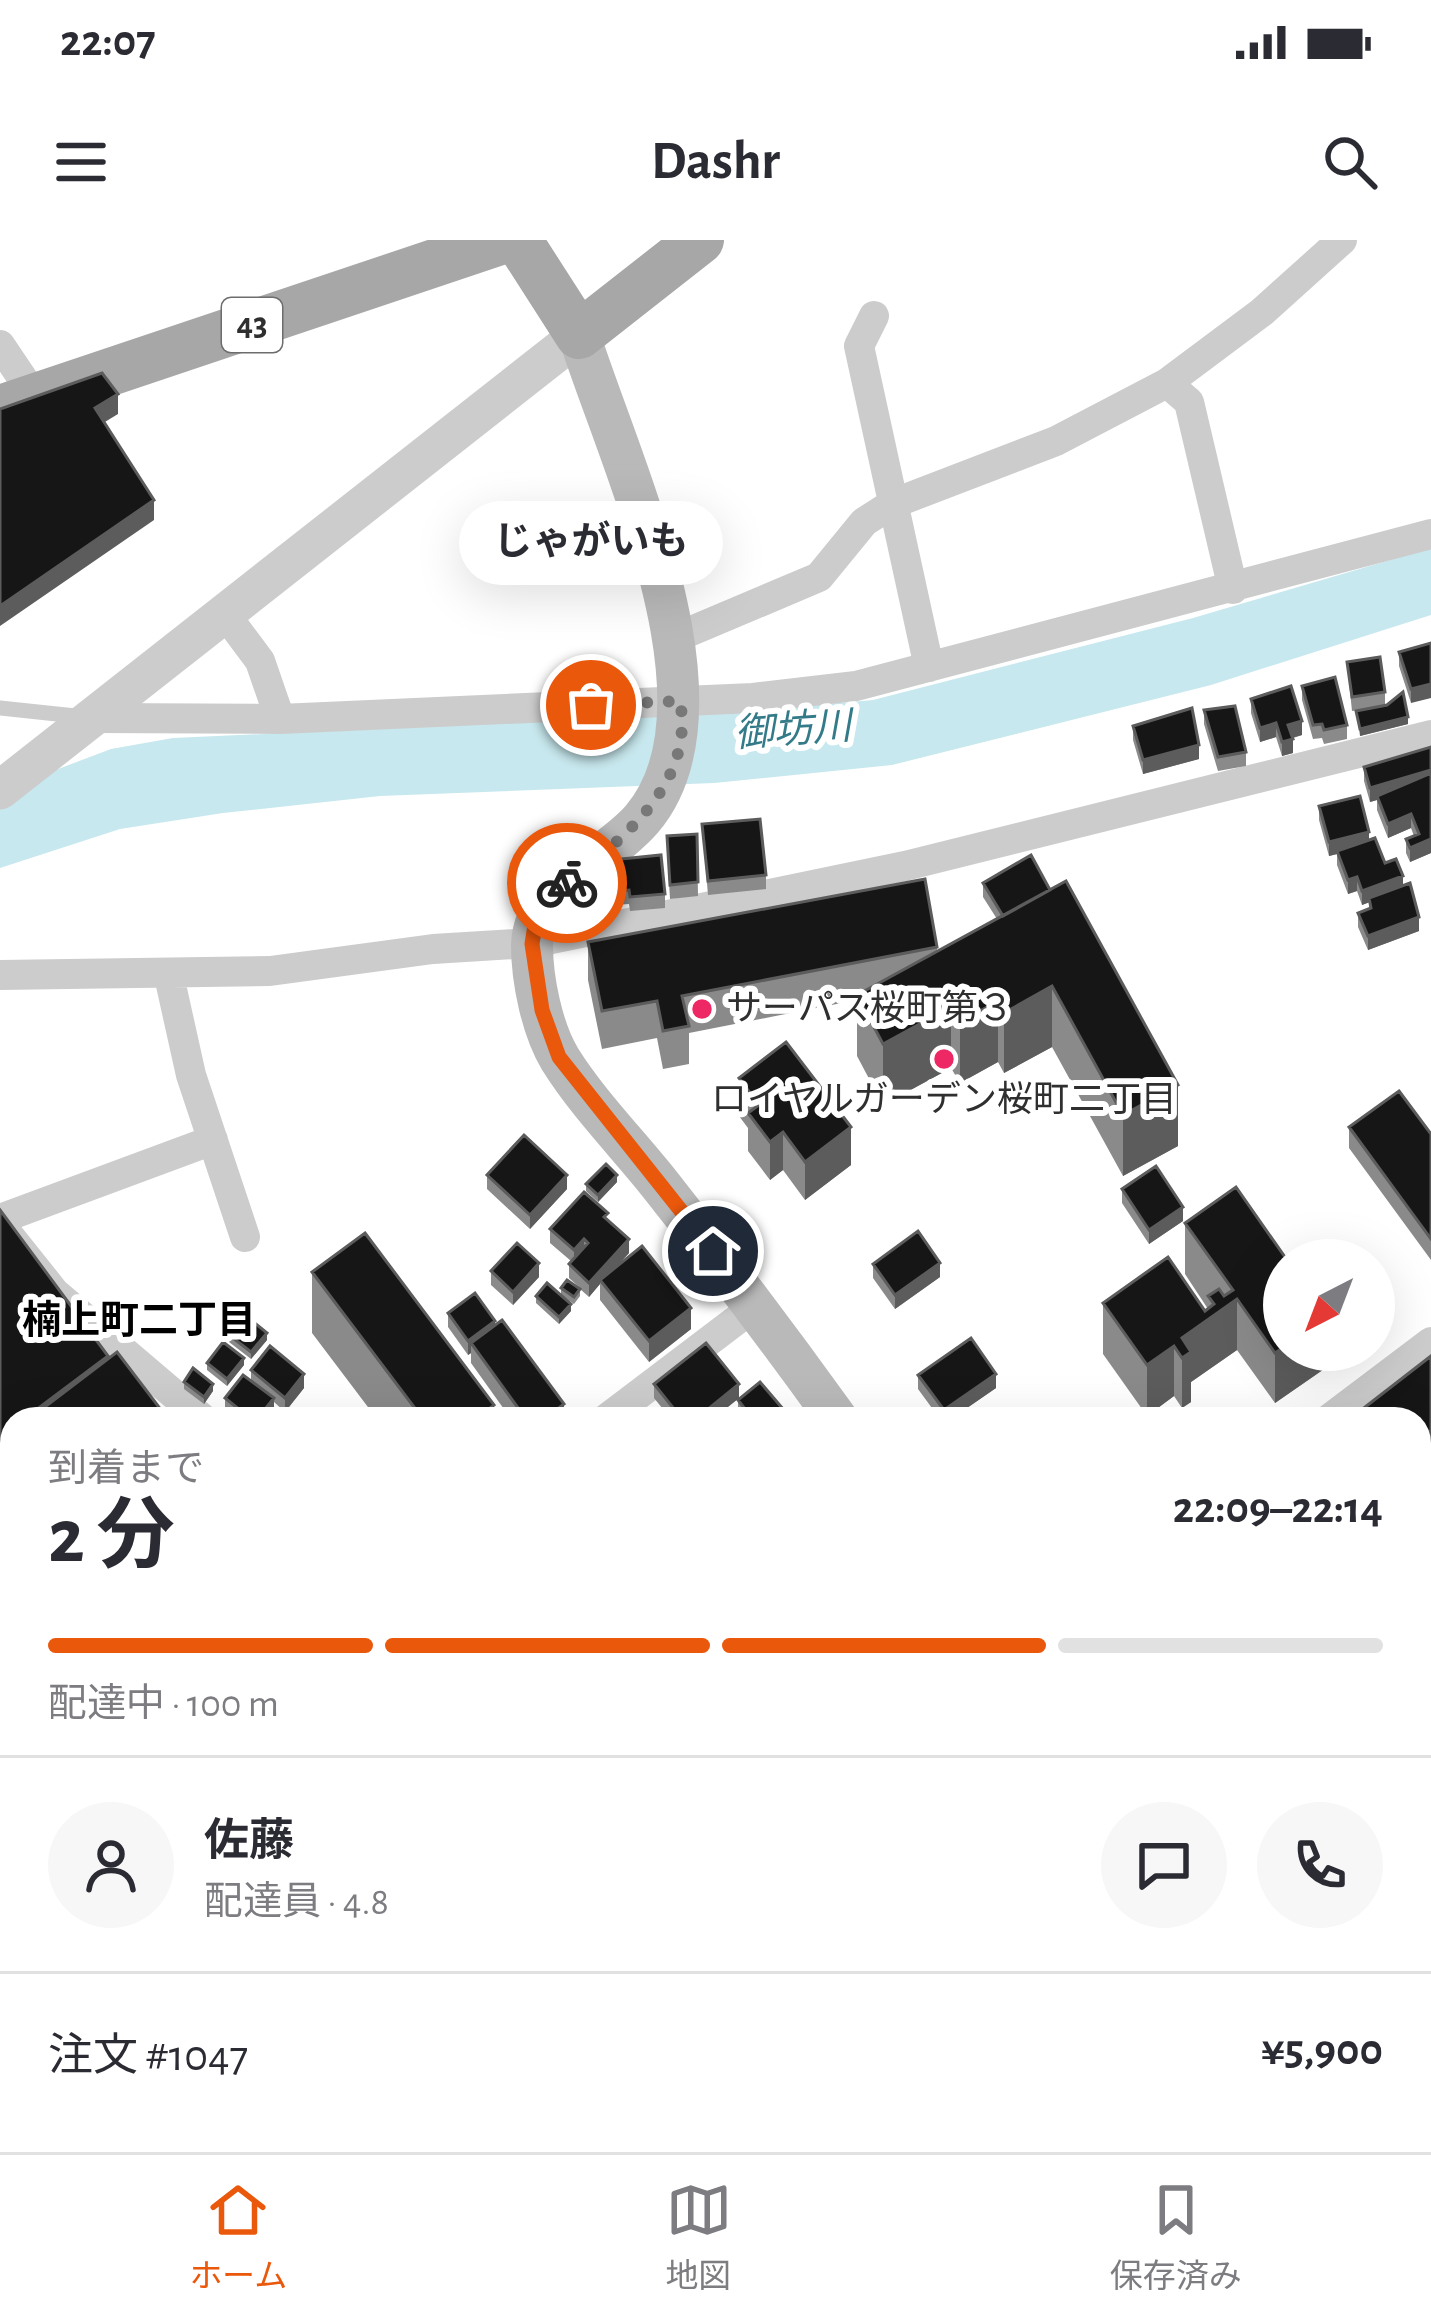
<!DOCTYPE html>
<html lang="ja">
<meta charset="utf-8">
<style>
body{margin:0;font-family:"Alegreya Sans","Noto Sans JP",sans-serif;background:#f7f7f7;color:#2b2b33;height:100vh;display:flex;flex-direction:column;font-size:45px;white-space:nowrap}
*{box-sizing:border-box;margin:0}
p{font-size:39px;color:#7c7c81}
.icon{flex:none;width:66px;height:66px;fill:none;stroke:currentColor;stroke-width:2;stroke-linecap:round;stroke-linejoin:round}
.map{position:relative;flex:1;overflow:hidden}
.sheet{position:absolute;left:0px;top:1167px;width:1431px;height:747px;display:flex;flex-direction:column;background:#fff;border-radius:36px 36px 0 0;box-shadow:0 12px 48px #0002}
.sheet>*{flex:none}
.needle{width:78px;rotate:222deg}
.tools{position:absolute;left:1263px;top:999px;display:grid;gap:24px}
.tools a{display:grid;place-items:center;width:132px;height:132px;border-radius:50%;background:#fff;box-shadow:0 12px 48px #0002;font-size:60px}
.pin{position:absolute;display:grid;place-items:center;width:102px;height:102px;color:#fff;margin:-51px;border:6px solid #fff;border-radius:50%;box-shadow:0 3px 12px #0007}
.courier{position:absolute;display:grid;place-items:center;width:120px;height:120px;margin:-60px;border:9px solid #ea580c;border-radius:50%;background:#fff;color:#222;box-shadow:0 3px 15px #0007}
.bubble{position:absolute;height:84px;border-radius:42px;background:#fff;box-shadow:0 12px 48px #0002;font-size:39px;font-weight:700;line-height:84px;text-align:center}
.overview em{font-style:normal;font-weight:700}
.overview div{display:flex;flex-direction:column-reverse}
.overview{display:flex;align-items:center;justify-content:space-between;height:204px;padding:0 48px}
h1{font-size:78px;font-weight:700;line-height:90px}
.bar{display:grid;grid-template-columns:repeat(4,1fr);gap:18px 12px;align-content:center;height:144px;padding:0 48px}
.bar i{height:15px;border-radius:9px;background:#e1e1e2}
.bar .on{background:#ea580c}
.bar p{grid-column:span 4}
.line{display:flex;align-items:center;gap:30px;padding:0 48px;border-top:3px solid #e1e1e2}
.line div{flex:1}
.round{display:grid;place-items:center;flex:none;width:126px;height:126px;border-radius:63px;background:#f7f7f7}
.status{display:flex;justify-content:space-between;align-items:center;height:84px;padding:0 60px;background:#fff;direction:ltr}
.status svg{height:33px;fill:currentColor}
header{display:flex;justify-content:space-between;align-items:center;height:156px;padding:0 48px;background:#fff;font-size:54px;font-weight:700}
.dock{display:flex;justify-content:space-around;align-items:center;height:168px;border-top:3px solid #e1e1e2;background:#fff;font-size:33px;color:#7c7c81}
.dock a{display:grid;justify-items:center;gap:6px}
.dock .on{color:#ea580c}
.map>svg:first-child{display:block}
</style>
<div class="status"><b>22:07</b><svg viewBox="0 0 49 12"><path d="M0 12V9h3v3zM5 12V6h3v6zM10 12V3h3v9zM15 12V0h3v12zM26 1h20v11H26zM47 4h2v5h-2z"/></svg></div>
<header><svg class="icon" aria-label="menu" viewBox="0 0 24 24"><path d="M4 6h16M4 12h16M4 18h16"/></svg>Dashr<svg class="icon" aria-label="search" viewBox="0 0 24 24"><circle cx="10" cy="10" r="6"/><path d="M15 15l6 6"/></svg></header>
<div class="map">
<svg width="1431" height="1912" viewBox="0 0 1431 1912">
<rect width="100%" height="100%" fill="#fff"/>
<path fill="#c7e8ee" d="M1431 308V375L1211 445 892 525 714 543 380 556 223 573 120 589 0 628V551L111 509 173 498 713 474 873 460 1193 378Z"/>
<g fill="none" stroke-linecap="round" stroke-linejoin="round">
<path stroke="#ccc" stroke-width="15" d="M0 468 85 477"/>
<path stroke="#ccc" stroke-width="30" d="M874 76 859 106 929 427
M0 105 35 157
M1167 143 1189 162 1233 349
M225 374 260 421 280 479
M670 400 819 337 864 282 892 264 1056 201 1167 143 1262 72 1342 0
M94 478 280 479 753 458 856 446 1431 294
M0 735 270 731 433 709 532 703 905 626 1431 495
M169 736 191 835 245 997
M0 979 213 900
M0 984 55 1053 203 1179
M606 1179 755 1066
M1329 1179 1431 1102
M0 1631 12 1622
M0 1722 12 1740
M133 1902 140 1912
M475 1902 482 1912
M775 1902 783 1912
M383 1912 396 1902
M936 1912 948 1902"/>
<path stroke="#ccc" stroke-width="39" d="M0 550 579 95"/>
<path stroke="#b9b9b9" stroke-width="42" d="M579 95C618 219 738 466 642 579 607 620 534 644 532 705 532 740 542 789 560 819 588 864 629 905 662 947 722 1023 780 1100 837 1179
M1389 1902 1397 1912"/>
<path stroke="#a7a7a7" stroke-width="48" d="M518 0 579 95 700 0
M0 169 503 0"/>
</g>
<path fill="#8a8a8a" d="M1431 403 1411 463 1399 426V412Z
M1347 422 1385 452V466L1408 484 1360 496 1356 471 1372 468 1352 471Z
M1302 446 1347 485V499L1324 504 1322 498 1313 499 1302 460Z
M1251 459 1302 495 1293 498V513L1282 516 1276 497 1260 502 1251 473Z
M1204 470 1246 512V526L1218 531 1204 484Z
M1133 486 1199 519 1143 534 1133 500Z
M1431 507V613L1410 622 1406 613V599L1414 596 1411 588 1388 598 1377 570V560L1370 562 1364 541V527Z
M1319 566 1369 600 1403 646 1419 691 1368 710 1358 687V673L1369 669V662L1362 665 1357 651 1348 654 1337 625V614L1329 616 1319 580Z
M702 584 766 635V649L708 655Z
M697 594 698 656 670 659 667 610Z
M611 620 665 654V668L630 671 629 664 614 665Z
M604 643 607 678 563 681V674Z
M983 643 1178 906 1123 936 1052 807 1004 833 998 822 960 843 951 828 883 865 857 816V760L689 793V824L663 829 657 798 602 809 588 740V702L937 707V711L997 679 983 657Z
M739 838 851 925 805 960 783 930 770 940 748 911V888L739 876Z
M1349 887 1431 894V1020L1349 908Z
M487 935 567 949 530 989 487 949Z
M617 942 598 962 586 951V944Z
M1122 949 1183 981 1149 1004 1122 963Z
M608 980 629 1013 616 1027 691 1089 649 1122 600 1060V1044L589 1057 580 1049V1056L574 1064 561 1055V1048L579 1047 569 1038V1024L571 1021 550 1003V989Z
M1185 983 1327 1110V1127L1275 1163 1237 1110 1191 1142V1162L1182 1168 1174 1156 1147 1176 1103 1114V1063L1205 1071 1208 1069 1185 1034Z
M873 1024 940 1037 895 1069 873 1038Z
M491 1031 539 1037 513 1065 491 1045Z
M312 1032 494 1179H377L312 1093Z
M536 1056 571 1071 559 1084 536 1063Z
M448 1073 495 1085 564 1179H511L471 1123V1113L468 1115 448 1087Z
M229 1095 267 1100 251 1119 229 1102Z
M207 1123 244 1125 227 1146 207 1130Z
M251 1130 304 1148 285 1172 274 1162V1172L268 1179H233L225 1172V1158L251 1141Z
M918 1135 996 1148 951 1179H940L918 1149Z
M184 1142 213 1151 204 1164 184 1149Z
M654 1144 739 1158 713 1179H671L654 1158Z
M738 1160 789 1179H742L738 1174Z
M180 1902H273L279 1912H186Z
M296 1902H367V1904L357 1912H305Z
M494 1902H556L564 1912H502V1906L499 1908Z
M561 1902H769L778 1912H569Z
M816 1902H912V1909L908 1912H826Z"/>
<path fill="#5c5c5c" d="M118 154V174L95 188V168Z
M154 260V280L0 386V366Z
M1431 444V458L1411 463V449Z
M1408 477V484L1360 496V489Z
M1302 481V495L1288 499V485Z
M1276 483V497L1260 502V488Z
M1293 499V513L1282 516V502Z
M1199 505V519L1143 534V520Z
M1431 530V544L1377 556V560L1370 562V548Z
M1411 574V588L1388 598V584Z
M1369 592V606L1329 616V602Z
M1431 599V613L1410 622V608Z
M1403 636V650L1362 665V651Z
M1357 637V651L1348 654V640Z
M1419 677V691L1368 710V696Z
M1052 746V807L1004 833V773Z
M998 761V822L960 843V782Z
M951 767V828L883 865V804Z
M1178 845V906L1123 936V875Z
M851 887V925L805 960V922Z
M783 892V930L770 940V902Z
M567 935V949L530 989V975Z
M617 935V942L598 962V955Z
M1183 967V981L1149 1004V990Z
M584 999V1013L574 1024V1010Z
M629 999V1013L602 1042 600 1040V1044L589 1057V1043Z
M539 1023V1037L513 1065V1052Z
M940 1023V1037L895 1069V1055Z
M1237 1059V1110L1191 1142V1162L1182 1168V1098Z
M571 1064V1071L559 1084V1077Z
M691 1068V1089L649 1122V1101Z
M495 1081V1095L471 1103V1113L468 1115V1101Z
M267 1093V1100L251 1119V1112Z
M1174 1106V1156L1147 1176V1125Z
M1284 1107V1110H1327V1127L1275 1163V1113Z
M108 1116V1137L52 1179H24Z
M244 1118V1125L227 1146V1139Z
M304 1134V1148L285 1172V1158Z
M996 1134V1148L951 1179H944V1170Z
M213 1144V1151L204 1164V1157Z
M739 1144V1158L713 1179H696Z
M274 1158V1172L268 1179H257Z
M564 1164V1179H544Z
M494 1165V1179H476Z
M1431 1190V1211L1419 1220V1199Z
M12 1301V1362L0 1371V1310Z
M1431 1342V1363L1419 1372V1351Z
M1431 1722V1743L1421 1730Z
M12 1798V1812L0 1821V1807Z
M1431 1818V1839L1419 1848V1828Z
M12 1850V1864L0 1873V1859Z
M332 1902H336V1912H320Z
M352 1902H367V1904L357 1912H344V1909Z
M671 1902H690V1912H659Z
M904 1902H912V1909L908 1912H900V1907Z"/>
<path fill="#161616" stroke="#5c5c5c" stroke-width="3" d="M102 133 118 154 95 168 154 260 0 366V169Z
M1431 403V444L1411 449 1399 412Z
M1380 417 1385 452 1352 457 1347 422Z
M1335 437 1347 485 1324 490 1322 484 1313 485 1302 446Z
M1291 446 1302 481 1288 485 1293 499 1282 502 1276 483 1260 488 1251 459Z
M1403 452 1408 477 1360 489 1356 471 1387 465Z
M1235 466 1246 512 1218 517 1204 470Z
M1192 468 1199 505 1143 520 1133 486Z
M1431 507V530L1370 548 1364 527Z
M1431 533V599L1410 608 1406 599 1419 594 1411 574 1388 584 1377 556Z
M1360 556 1369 592 1329 602 1319 566Z
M760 579 766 635 708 641 702 584Z
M697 594 698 642 670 645 667 596Z
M1375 598 1385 623 1396 619 1403 636 1362 651 1357 637 1348 640 1337 611Z
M661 615 665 654 630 657 629 650 614 651 611 620Z
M1031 615 1050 650 1003 676 983 643Z
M925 639 937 707 682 756 689 786 663 791 657 761 602 771 588 702Z
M1066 641 1178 845 1123 875 1052 746 1004 773 998 761 960 782 951 767 883 804 857 755Z
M604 643 607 671 563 674 587 646Z
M1410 643 1419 677 1368 696 1358 673 1371 668 1369 658Z
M786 802 851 887 805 922 783 892 770 902 748 873 759 865 739 838Z
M1399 851 1431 894V999L1349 887Z
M524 895 567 935 530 975 487 935Z
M606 924 617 935 598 955 586 944Z
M1156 926 1183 967 1149 990 1122 949Z
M1236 947 1287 1020H1284V1107L1275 1113 1237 1059 1182 1098 1191 1112 1182 1118 1174 1106 1147 1125 1103 1063 1168 1017 1205 1071 1214 1064 1208 1056 1219 1049 1224 1056 1233 1050 1185 983Z
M584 952 608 973 604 977 629 999 589 1043 569 1024 588 1003 584 999 574 1010 550 989Z
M0 970 108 1116 24 1179H12V1188L0 1197Z
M918 991 940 1023 895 1055 873 1024Z
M365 993 494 1165 476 1179H423L312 1032Z
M517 1003 539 1023 513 1052 491 1031Z
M642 1006 691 1068 649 1101 600 1040Z
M567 1040 580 1049 574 1057 561 1048Z
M547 1043 571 1064 559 1077 536 1056Z
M475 1053 495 1081 468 1101 448 1073Z
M245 1075 267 1093 251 1112 229 1095Z
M502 1080 564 1164 544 1179H526L471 1103Z
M971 1098 996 1134 944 1170 918 1135Z
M223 1102 244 1118 227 1139 207 1123Z
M706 1103 739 1144 696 1179H682L654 1144Z
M270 1106 304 1134 285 1158 251 1130Z
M117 1112 168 1179H29Z
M1431 1116V1190L1419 1199V1179H1367L1360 1171Z
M193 1128 213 1144 204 1157 184 1142Z
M243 1135 274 1158 257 1179H251L225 1158Z
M760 1142 789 1176 785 1179H750L752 1178 738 1160Z
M12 1192V1301L0 1310V1201Z
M1431 1206V1342L1419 1351V1215Z
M1423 1689 1431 1699V1722L1421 1730 1431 1744V1818L1419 1828V1692Z
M0 1778 12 1793V1798L0 1807Z
M12 1806V1850L0 1859V1814Z
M0 1868 12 1882V1902H28L31 1905 35 1902H51L59 1912H0Z
M51 1902H94L102 1912H59Z
M194 1902H273L279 1911 200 1912Z
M308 1902H332L320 1912H317Z
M405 1902H454L463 1912H414Z
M504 1902H556L564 1912H511Z
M581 1902H671L659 1912H589Z
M704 1902H769L778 1912H712Z
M840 1902 850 1912H828Z
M851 1902H887L895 1911 859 1912Z
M977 1902H1016L1025 1912H975L971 1907Z
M1188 1902H1302L1310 1912H1175Z"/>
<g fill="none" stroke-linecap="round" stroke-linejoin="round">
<path stroke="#787878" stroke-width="12" stroke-dasharray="0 21.6" d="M567 643C623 598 695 544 680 461L591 465"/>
<path stroke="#ea580c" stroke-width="15" d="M567 643 536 679 532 704 542 770 559 817 713 1011"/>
</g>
<g fill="#ee2865" stroke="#fff" stroke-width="4.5">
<circle cx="702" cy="769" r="12"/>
<circle cx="944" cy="819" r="12"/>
</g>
<g text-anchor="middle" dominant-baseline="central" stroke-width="12" stroke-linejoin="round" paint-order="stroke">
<rect fill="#fff" stroke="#6d6d6d" stroke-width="3" x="222" y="58" width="60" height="54" rx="9"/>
<g font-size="33" font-weight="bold" fill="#2f2f2f">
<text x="252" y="85">43</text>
</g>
<g font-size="36" fill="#2f2f2f" stroke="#fff" text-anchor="start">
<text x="726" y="769">サーパス桜町第３</text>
<text x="944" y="860" text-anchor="middle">ロイヤルガーデン桜町二丁目</text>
</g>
<g font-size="39" font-style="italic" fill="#347b89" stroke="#fff">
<text transform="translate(793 491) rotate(-4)">御坊川</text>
</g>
<g font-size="39" font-weight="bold" fill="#000" stroke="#fff">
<text x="139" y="1081">楠上町二丁目</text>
</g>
</g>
</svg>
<div class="tools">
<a><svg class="needle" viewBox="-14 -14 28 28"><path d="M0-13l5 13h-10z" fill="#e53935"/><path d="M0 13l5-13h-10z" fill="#7c7c81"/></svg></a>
</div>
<div class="pin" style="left:591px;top:465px;background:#ea580c"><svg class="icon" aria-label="bag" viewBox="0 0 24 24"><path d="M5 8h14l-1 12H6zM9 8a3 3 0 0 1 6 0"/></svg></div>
<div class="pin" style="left:713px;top:1011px;background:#1f2937"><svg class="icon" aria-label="home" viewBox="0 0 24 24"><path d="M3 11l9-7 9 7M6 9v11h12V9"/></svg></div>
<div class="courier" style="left:567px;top:643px"><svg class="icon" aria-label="bike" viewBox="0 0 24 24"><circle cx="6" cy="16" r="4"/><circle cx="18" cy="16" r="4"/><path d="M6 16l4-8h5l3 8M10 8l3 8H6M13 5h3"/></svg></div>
<div class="bubble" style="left:459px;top:261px;width:264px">じゃがいも</div>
<section class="sheet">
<div class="overview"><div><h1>2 分</h1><p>到着まで</p></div><em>22:09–22:14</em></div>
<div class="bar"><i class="on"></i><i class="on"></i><i class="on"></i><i></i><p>配達中 · 100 m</p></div>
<div class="line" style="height:216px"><a class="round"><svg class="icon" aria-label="person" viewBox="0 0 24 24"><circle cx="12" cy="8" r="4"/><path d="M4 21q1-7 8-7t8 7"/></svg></a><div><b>佐藤</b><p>配達員 · 4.8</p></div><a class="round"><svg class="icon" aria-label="chat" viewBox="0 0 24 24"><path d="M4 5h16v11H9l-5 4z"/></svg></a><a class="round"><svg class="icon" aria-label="phone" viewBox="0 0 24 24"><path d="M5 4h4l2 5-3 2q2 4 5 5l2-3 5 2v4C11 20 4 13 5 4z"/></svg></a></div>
<div class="line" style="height:156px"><div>注文 #1047</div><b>¥5,900</b></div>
</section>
</div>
<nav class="dock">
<a class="on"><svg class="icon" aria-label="home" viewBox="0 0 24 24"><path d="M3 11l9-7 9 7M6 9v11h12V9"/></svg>ホーム</a>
<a><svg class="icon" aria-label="map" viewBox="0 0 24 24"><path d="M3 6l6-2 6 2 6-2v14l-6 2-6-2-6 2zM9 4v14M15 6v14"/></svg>地図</a>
<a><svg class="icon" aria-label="saved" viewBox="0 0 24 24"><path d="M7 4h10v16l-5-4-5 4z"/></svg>保存済み</a>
</nav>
